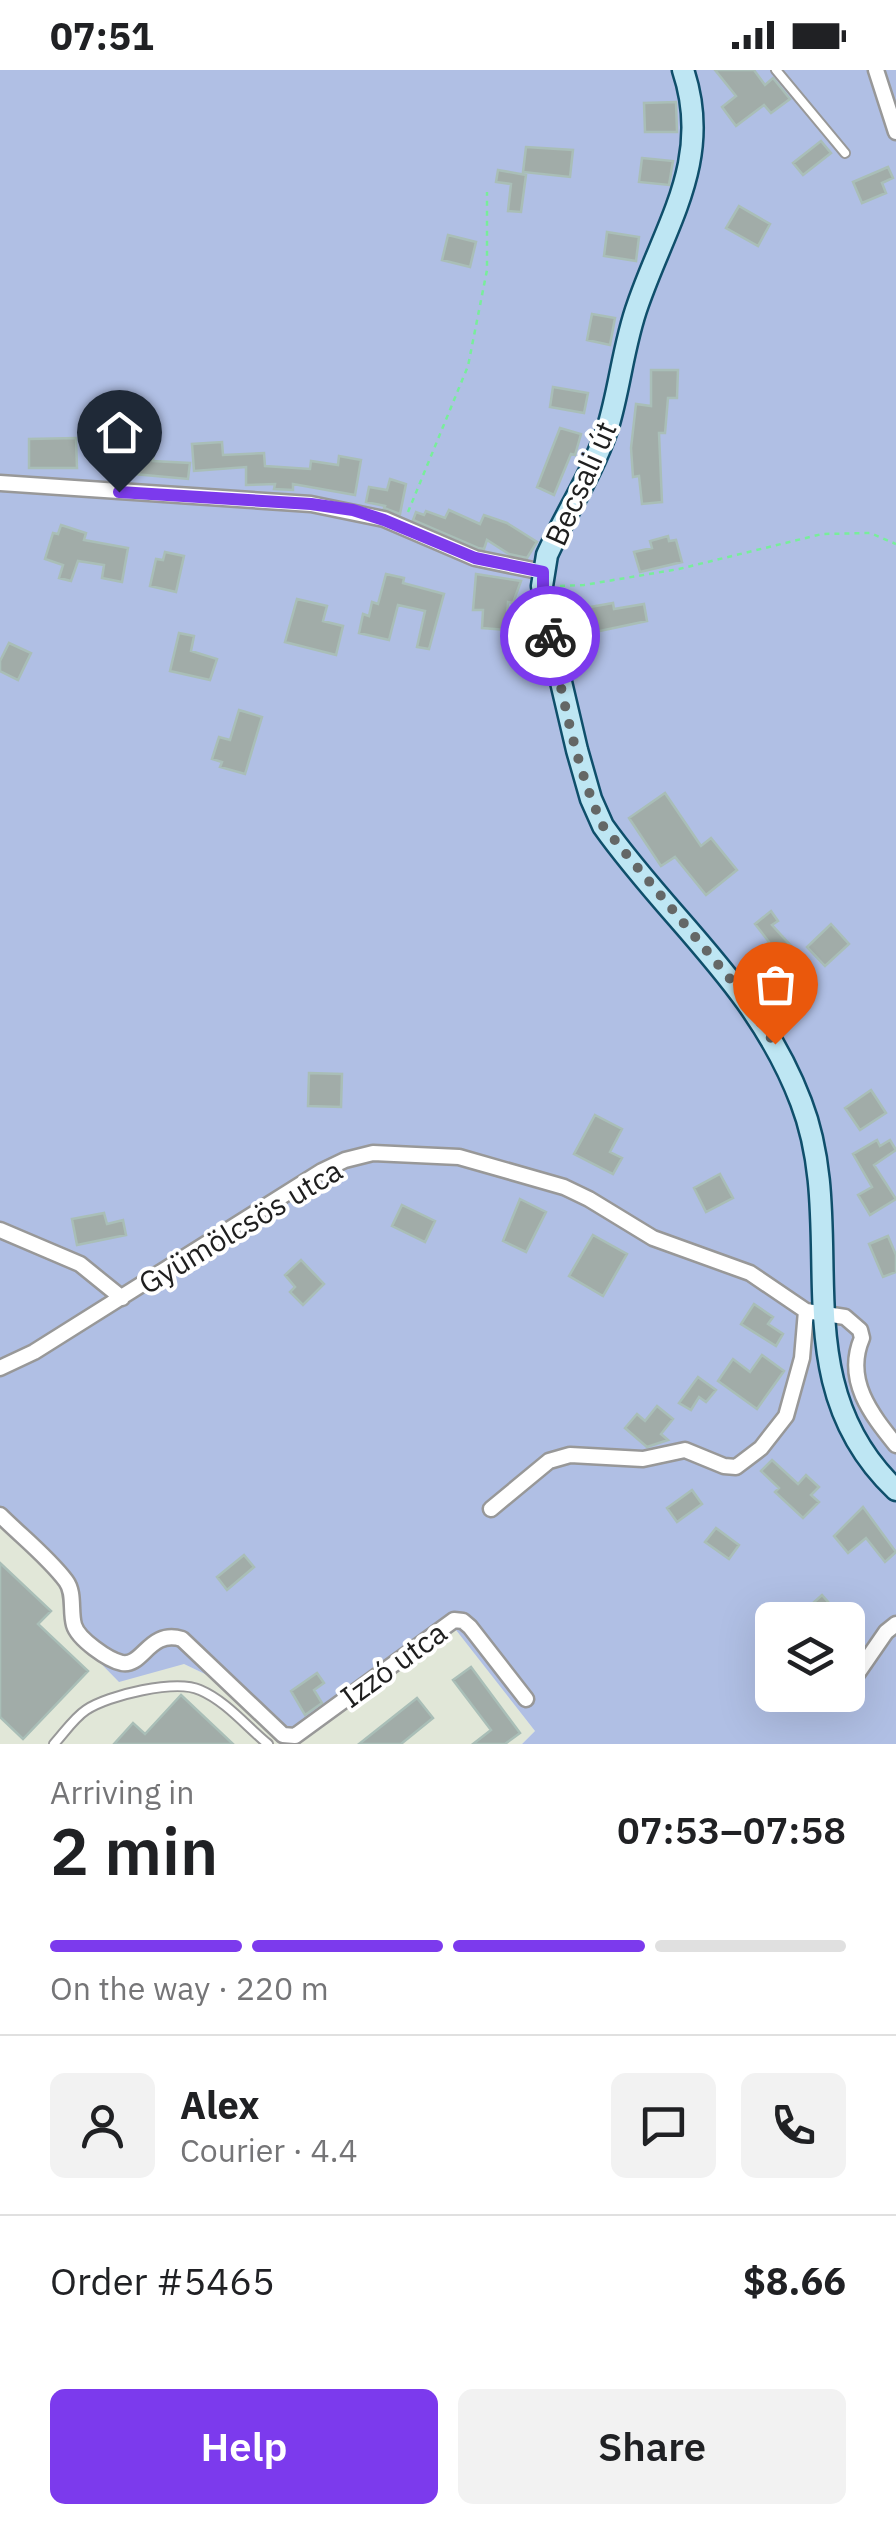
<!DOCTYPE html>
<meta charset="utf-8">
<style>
body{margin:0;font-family:"IBM Plex Sans",sans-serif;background:#f2f2f2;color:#202124;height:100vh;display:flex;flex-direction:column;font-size:38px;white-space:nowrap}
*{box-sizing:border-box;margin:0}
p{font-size:32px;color:#757577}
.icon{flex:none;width:55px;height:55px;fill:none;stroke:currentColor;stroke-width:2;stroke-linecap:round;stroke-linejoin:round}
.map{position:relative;height:1674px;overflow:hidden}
.sheet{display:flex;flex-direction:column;background:#fff;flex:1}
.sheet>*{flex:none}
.controls{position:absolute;left:755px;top:1532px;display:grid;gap:20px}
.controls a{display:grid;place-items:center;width:110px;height:110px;border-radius:15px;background:#fff;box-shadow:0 10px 40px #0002;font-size:50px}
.pin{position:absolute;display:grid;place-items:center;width:85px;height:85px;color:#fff;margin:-102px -42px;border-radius:50% 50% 50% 0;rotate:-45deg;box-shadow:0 0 10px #0007}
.pin .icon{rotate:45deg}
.courier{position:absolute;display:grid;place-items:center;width:100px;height:100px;margin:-50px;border:8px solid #7c3aed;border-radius:50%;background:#fff;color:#222;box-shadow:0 2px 12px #0007}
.head em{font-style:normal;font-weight:600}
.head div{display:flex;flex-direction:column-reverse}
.head{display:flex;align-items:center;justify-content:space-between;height:170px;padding:0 50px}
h1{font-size:65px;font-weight:600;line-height:75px}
.bar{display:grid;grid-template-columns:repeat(4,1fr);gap:15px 10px;align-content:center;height:120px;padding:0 50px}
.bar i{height:12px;border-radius:8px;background:#e0e0e0}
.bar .selected{background:#7c3aed}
.bar p{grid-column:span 4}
.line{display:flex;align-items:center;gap:25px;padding:0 50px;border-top:2px solid #e0e0e0}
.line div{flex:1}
.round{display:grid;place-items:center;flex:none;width:105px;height:105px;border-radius:15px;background:#f2f2f2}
.button{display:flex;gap:20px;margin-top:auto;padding:20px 50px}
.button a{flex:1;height:115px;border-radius:15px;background:#7c3aed;color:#fff;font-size:40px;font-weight:600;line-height:115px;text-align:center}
.button a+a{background:#f2f2f2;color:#202124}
.status{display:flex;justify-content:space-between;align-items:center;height:70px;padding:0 50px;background:#fff;direction:ltr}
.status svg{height:28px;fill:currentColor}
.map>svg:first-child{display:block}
</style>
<div class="status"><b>07:51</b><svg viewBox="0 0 49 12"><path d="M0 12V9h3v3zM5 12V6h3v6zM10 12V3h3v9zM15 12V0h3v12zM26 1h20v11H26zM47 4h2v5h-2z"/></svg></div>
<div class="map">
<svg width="896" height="1674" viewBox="0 0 896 1674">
<rect width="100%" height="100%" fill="#e5eeed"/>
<path fill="#e1e7d8" d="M0 1449 66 1521 184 1594 226 1614 285 1674H0Z
M456 1559 535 1661 522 1674H295Z"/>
<path fill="#b0bfe4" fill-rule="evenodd" d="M0 0H896V1674H522L535 1661 456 1560 295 1674H285L226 1614 184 1594 119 1612 71 1563 66 1520 0 1449ZM772 1550H848V1625H772Z"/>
<path fill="#a1aca8" stroke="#a9beb7" stroke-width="2.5" d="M715 0H754L765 15 773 8 790 29 771 43 764 35 736 56 722 37 736 26Z
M676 32 677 62H645L644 33Z
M821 71 831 83 803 105 793 93Z
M526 77 573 80 570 107 523 102Z
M642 88 673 91 669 115 639 112Z
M888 97 893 108 882 113 886 123 862 133 853 112Z
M498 100 526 105 521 142 508 141 511 114 496 112Z
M739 136 770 154 758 176 726 158Z
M607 162 639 167 636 191 604 186Z
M448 165 476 172 470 197 442 190Z
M592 244 615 248 610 275 587 270Z
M651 300H678L677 328H668L665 363H659L662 432 642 434 639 406 633 407 631 378 636 334 651 336Z
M553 317 588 323 584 343 550 337Z
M560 358 581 364 575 385 571 384 554 425 537 417Z
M76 368 77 398H29V369Z
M222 372 223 385 264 383 265 396 310 399 311 391 338 395 339 386 361 390 355 425 293 414V420L274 419 275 414 246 415V397L194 401 192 374Z
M135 375H154L153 391 190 393 188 409 134 404Z
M390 409 406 414 400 444 384 438 385 436 366 432 369 417 387 420Z
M449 440 480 454 484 445 507 453 537 472 527 488 509 484 487 470 484 479 478 478 413 450 416 442 424 445 426 441 445 448Z
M61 455 86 463 84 470 128 478 122 512 102 508 104 495 78 491 71 511 59 508 63 495 45 489 53 463 58 464Z
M668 466 669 471 676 470 682 492 640 502 634 482 652 478 650 471Z
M165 482 184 486 176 522 150 516 156 489 163 490Z
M386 504 404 508 403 513 444 524 429 579 417 577 425 541 398 535 389 570 359 563 363 544 369 546 372 532 378 534Z
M476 504 521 511 513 533 508 532 506 560 482 558 483 540H473Z
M297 529 327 536 323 551 343 556 336 585 285 572Z
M613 533 614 539 644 534 647 551 595 562 590 537Z
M179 563 194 566 191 581 217 589 210 610 170 601Z
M9 573 31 583 18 610 0 601V591Z
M239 640 262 647 245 704 220 697 222 692 212 689 219 667 230 670Z
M665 723 701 776 711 768 737 800 706 825 675 787 661 796 629 748Z
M771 841 778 851 772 855 793 878 772 897 758 881 769 872 755 854Z
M831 854 849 874 825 896 807 877Z
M309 1003 342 1004 341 1037 308 1036Z
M871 1020 886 1043 860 1060 845 1038Z
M595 1045 622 1059 610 1082 622 1088 613 1104 574 1084Z
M877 1070 880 1076 890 1070 896 1080 874 1095 896 1129 870 1145 858 1125 872 1117 853 1084Z
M720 1104 733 1128 706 1142 694 1118Z
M520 1129 546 1142 526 1182 503 1171Z
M402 1135 435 1151 425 1172 392 1156Z
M104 1143 107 1154 123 1150 126 1165 77 1175 72 1149Z
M593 1165 627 1184 603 1226 569 1206Z
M888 1166 896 1185V1202L883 1207 869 1174Z
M301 1190 324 1214 303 1235 290 1222 295 1217 285 1205Z
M754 1234 773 1247 768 1254 783 1264 776 1276 741 1254Z
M762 1285 784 1301 757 1339 718 1311 733 1289 750 1302Z
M698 1307 716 1320 706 1332 699 1327 691 1340 679 1333Z
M657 1336 673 1349 661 1364 668 1370 647 1377 625 1358 637 1344 645 1351Z
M772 1390 798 1414 806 1405 819 1417 811 1425 819 1432 803 1448 775 1422 779 1418 761 1401Z
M692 1420 702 1434 677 1452 667 1438Z
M863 1437 896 1482 885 1492 866 1468 848 1483 834 1466Z
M716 1458 739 1475 729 1489 705 1472Z
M244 1485 254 1497 227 1520 217 1507Z
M0 1493 51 1541 38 1554 88 1601 23 1669 0 1647Z
M822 1525 844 1550H794Z
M471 1597 520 1663 505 1674H473L491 1660 453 1610Z
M317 1603 324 1613 314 1620 322 1633 305 1645 291 1621Z
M181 1625 233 1674H114L133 1653 145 1664Z
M417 1628 433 1648 401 1674H359Z"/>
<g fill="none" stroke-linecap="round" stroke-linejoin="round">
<g stroke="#989898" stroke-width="12">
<path id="service" d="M776 0 845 83
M54 1674C64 1663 74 1648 86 1640 108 1625 176 1609 200 1620 226 1631 247 1657 268 1674"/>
</g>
<g stroke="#989898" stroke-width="19">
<path id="minor" d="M876 0 896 62
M0 413 311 434 384 449 475 488 543 502
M0 1160 80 1194 122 1228
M0 1298 34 1282 322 1101 345 1090 373 1083 459 1087 564 1117 589 1129 653 1168 750 1203 806 1241 845 1247 860 1260 862 1268C844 1310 871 1344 896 1375
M491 1439 549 1391 570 1385 643 1389 685 1380 724 1396 736 1397 761 1378 786 1346 802 1288 806 1241
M0 1445C21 1466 48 1487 66 1511 75 1523 70 1541 74 1555 78 1569 108 1590 122 1593 143 1597 149 1559 182 1569L283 1665 295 1666 454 1550 463 1551 470 1557 526 1629
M848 1617 886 1562 896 1554"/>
</g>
<g stroke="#0f4f6b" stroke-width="25">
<path id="secondary" d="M683 0C713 89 666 153 638 234 623 275 620 319 607 360 592 404 566 443 547 485L542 516 549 561 577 680 591 729 603 756C671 852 757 916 801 1032 851 1161 779 1309 896 1420"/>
</g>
<path stroke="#78ed9b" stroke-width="2.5" stroke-dasharray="5 5" stroke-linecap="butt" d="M408 442 468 296 487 200V122
M560 516 584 515 679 499 822 464 870 463 896 474"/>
<use href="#service" stroke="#fff" stroke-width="8"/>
<use href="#minor" stroke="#fff" stroke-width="14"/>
<use href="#secondary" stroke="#bee6f3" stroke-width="20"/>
</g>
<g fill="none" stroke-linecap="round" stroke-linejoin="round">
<path stroke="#646766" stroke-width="10" stroke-dasharray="0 18" d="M550 566C564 629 575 696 603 756L736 916 775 974"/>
<path stroke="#7c3aed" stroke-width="12" d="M119 422 311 434 353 440 384 450 475 488 543 502V532L550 566"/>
</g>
<g text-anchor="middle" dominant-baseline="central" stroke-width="8" stroke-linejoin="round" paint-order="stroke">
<g font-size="30" fill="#1e1e1e" stroke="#fff">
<text transform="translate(580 413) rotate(-66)">Becsali út</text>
<text transform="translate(240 1156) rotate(-31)">Gyümölcsös utca</text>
<text transform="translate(393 1594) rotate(-36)">Izzó utca</text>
</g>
</g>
</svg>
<div class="controls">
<a><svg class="icon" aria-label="layers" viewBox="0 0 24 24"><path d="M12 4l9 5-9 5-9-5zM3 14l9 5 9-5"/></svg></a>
</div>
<div class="pin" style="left:775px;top:974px;background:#ea580c"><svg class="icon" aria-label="bag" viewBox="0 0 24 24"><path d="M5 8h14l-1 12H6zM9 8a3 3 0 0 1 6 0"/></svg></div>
<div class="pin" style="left:119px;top:422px;background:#1f2937"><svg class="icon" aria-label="home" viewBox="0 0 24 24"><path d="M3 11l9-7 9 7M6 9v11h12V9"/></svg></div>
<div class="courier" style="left:550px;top:566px"><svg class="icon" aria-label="bike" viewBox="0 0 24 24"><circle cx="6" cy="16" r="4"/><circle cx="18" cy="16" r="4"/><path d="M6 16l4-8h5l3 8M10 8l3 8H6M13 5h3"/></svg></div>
</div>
<section class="sheet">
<div class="head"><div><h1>2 min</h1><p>Arriving in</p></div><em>07:53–07:58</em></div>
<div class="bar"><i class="selected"></i><i class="selected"></i><i class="selected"></i><i></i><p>On the way · 220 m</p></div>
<div class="line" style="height:180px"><a class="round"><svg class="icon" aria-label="person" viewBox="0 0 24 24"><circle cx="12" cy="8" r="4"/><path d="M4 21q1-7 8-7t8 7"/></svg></a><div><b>Alex</b><p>Courier · 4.4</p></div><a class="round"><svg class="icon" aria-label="chat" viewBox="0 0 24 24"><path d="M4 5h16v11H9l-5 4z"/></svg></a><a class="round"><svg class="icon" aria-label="phone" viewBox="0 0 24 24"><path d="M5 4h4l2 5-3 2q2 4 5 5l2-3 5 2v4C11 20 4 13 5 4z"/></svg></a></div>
<div class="line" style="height:130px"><div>Order #5465</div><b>$8.66</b></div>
<div class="button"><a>Help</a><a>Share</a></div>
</section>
